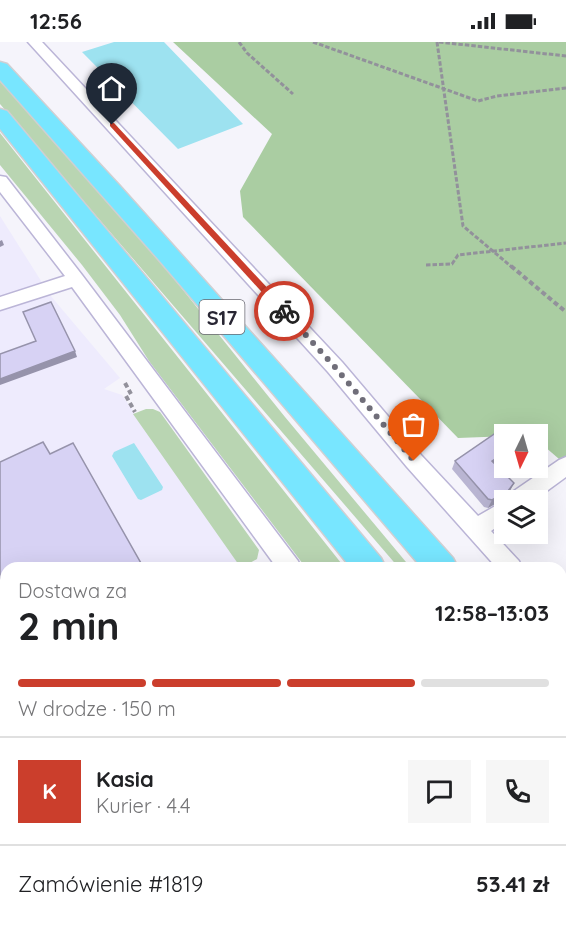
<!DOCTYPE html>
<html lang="pl">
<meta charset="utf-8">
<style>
body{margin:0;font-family:Quicksand,sans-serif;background:#f6f6f6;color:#202124;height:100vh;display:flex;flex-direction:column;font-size:22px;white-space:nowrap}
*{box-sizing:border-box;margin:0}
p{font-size:20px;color:#757577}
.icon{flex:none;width:33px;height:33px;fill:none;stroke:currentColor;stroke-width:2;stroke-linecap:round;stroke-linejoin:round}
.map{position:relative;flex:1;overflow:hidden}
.side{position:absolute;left:0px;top:520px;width:567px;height:374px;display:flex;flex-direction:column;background:#fff;border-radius:18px 18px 0 0;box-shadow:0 6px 24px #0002}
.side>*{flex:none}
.needle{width:39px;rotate:185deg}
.buttons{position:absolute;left:494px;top:382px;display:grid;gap:12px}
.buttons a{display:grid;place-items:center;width:54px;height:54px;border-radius:0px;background:#fff;box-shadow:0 6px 24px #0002;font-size:30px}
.pin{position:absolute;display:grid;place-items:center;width:51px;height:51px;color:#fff;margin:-62px -26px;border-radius:50% 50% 50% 0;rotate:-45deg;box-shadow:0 0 6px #0007}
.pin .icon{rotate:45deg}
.courier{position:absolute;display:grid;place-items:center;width:60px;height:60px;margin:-30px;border:4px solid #cb3e2c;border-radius:50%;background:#fff;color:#222;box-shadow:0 2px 8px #0007}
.headline em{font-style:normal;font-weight:700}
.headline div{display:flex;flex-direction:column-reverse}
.headline{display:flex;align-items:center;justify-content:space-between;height:102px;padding:0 18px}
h1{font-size:39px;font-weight:700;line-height:45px}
.bar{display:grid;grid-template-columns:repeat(4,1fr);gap:9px 6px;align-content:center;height:72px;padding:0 18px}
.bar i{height:8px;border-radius:4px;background:#e0e0e0}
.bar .on{background:#cb3e2c}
.bar p{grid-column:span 4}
.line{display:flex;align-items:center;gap:15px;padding:0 18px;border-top:2px solid #e0e0e0}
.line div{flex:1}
.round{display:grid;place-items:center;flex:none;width:63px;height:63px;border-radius:0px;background:#f6f6f6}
.status{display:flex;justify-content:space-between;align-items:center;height:42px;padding:0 30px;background:#fff;direction:ltr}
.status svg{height:16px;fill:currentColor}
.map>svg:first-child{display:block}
</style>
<div class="status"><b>12:56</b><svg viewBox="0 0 49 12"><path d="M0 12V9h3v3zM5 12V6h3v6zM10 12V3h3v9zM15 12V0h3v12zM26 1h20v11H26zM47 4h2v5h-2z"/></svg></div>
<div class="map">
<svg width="566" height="893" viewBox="0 0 566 893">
<rect width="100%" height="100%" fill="#f5f4fb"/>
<path fill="#eeebfd" d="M0 174 50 253 120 336 104 347 122 353 241 526H6V637L0 640Z
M212 888H388L381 893H214Z"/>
<path fill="#b9d5b2" d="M0 33 118 167 285 375 411 526H399L0 62Z
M0 91 345 526H306L149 319 120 273 82 223 0 123Z
M146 367H153L160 370 259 508 257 517 241 526 133 372Z
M6 677V888H212L214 893H0V680Z
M444 888H538L542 893H441L439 891Z"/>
<path fill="#aacda2" d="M173 0H566V423L537 398V393L458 396 243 175 240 149 272 92Z"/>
<path fill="#9de2f0" d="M114 0H164L243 82 178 107 82 10Z
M134 401 163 445 162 448 141 458 138 457 112 414 114 410Z"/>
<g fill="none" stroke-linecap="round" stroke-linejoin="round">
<g stroke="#bbb5d7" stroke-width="3">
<path id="minor" d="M28 0H42L342 320 421 413 478 474 504 459H505L504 480 491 489 519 519 522 526H497L407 425 328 330Z
M0 134 6 135 82 233 298 519 301 526H277L72 245 0 268V255L65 234 0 150Z
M566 415V435L533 459H505L508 453 559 418Z
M561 568 566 570V595L561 593Z
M561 872 566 874V893H550L548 888H561Z
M401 888H435L433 893H399Z"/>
</g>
<g stroke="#d0cfd2" stroke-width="3">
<path id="highway" d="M0 20 7 22 120 144 453 516 458 526H422L159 218 0 38Z
M0 67 7 69 381 516 386 526H351L0 87Z
M561 642 566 644V684L561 682Z
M561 733 566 735V776L561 774Z"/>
</g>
<path stroke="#92919b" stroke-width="3" stroke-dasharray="4.5 2" stroke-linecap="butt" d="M239 0 247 11 293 52
M313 0 478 59 497 54 566 46
M437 0 463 184 513 226
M439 0 566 14
M426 223 452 222 458 213 566 201"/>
<path stroke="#92919b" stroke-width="4" stroke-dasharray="5 3" stroke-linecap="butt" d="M511 224 566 270
M125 341 131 352
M126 354 135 370"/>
<use href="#minor" fill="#fff" fill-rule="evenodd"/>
<use href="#highway" fill="#78e6ff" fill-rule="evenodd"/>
</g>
<path fill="#b9b5d2" d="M504 393V416L495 422 510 449 504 457 488 466 484 465 452 427 455 419Z"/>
<path fill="#9693ab" d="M2 198 4 203 0 205V199Z
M75 309 77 315 0 343V337Z
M504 411V416L488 427 492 419Z
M514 441 510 449 504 457 488 466 492 458Z
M142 523 143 526H135Z
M6 595V600L0 603V598Z"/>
<path fill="#d7d2f4" stroke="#9693ab" stroke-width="1.5" d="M51 260 75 309 0 337V312L36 299 23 270Z
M503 386 511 393H504V411L492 419 514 441 508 449 492 458 488 457 455 419Z
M43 400 50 412 73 401 142 523 135 526H6V595L0 598V420Z
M228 888H239L232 893H231Z"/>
<path fill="#cb3e2c" d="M110 81H114L287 267V271H281L110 84Z"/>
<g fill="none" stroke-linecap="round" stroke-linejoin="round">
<path stroke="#706e79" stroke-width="6" stroke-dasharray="0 10.8" d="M284 269 335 325 414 419"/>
</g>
<g text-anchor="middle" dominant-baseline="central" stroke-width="6" stroke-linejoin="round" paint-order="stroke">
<rect fill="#fff" stroke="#686770" stroke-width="1.5" x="199.5" y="258" width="45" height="34" rx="4.5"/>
<g font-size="20" font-weight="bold" fill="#282633">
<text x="222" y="275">S17</text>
</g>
</g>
</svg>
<div class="buttons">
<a><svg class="needle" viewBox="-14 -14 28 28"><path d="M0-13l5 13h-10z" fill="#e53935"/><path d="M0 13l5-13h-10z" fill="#757577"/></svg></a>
<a><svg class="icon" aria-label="layers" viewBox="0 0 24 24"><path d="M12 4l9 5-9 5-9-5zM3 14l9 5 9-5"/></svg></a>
</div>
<div class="pin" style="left:414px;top:419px;background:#ea580c"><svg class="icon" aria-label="bag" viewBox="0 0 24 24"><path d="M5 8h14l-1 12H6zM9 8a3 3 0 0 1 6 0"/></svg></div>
<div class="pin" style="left:112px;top:83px;background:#1f2937"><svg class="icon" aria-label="home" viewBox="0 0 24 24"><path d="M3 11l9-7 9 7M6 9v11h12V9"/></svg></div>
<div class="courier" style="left:284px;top:269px"><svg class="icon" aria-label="bike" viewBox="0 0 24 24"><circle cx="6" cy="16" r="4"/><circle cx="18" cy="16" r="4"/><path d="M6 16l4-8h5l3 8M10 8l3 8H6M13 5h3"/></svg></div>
<section class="side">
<div class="headline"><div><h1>2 min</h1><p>Dostawa za</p></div><em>12:58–13:03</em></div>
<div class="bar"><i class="on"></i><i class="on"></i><i class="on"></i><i></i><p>W drodze · 150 m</p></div>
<div class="line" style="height:108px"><b class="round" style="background:#cb3e2c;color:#fff">K</b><div><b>Kasia</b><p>Kurier · 4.4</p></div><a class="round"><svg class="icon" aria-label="chat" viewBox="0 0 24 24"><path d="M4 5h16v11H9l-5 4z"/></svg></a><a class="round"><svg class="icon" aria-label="phone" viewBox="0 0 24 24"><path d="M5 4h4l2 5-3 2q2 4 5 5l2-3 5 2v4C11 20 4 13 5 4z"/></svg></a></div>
<div class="line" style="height:78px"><div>Zamówienie #1819</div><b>53.41 zł</b></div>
</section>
</div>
